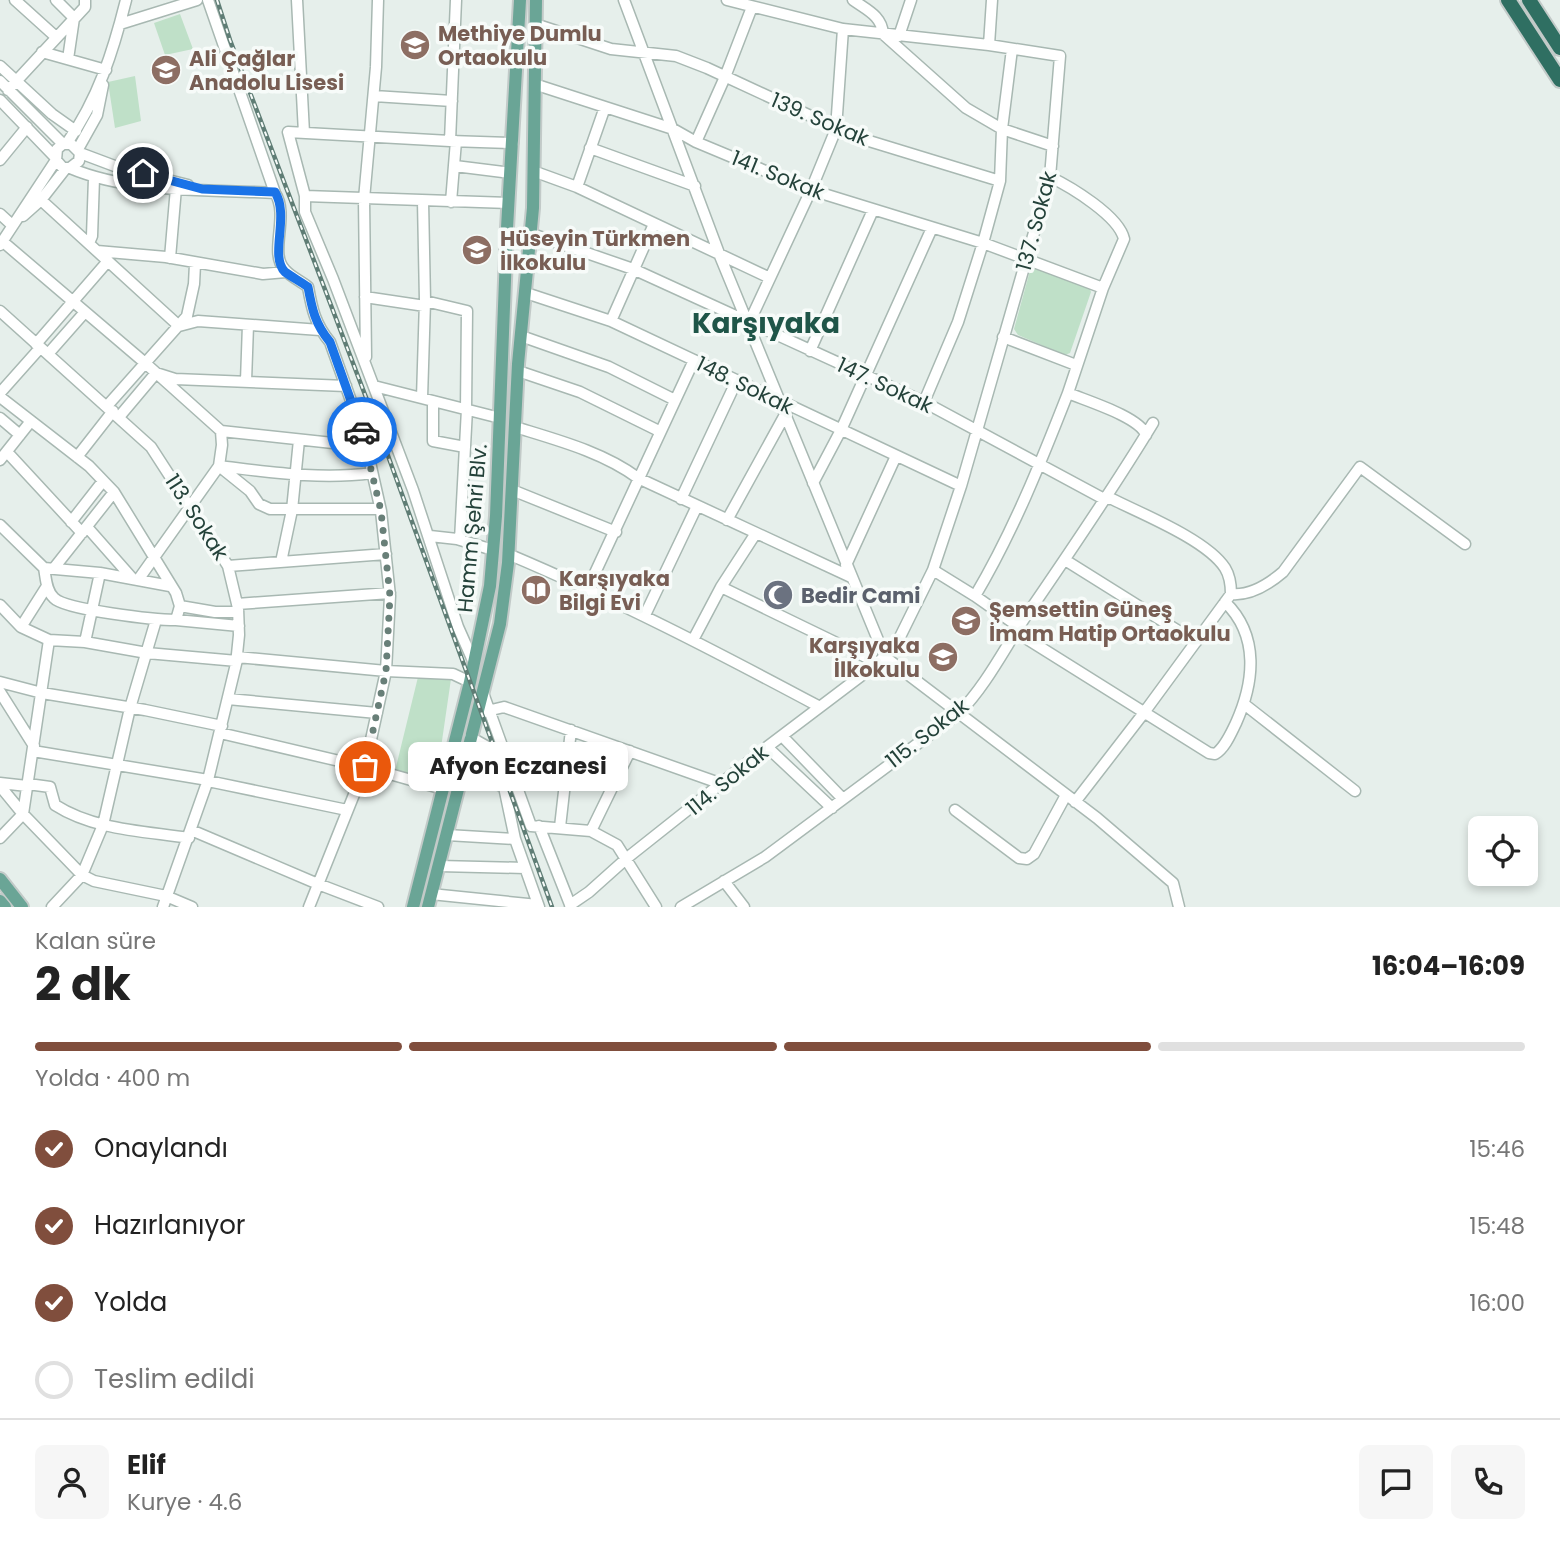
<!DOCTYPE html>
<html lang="tr">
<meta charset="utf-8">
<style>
body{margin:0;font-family:Poppins,sans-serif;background:#f6f6f6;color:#222;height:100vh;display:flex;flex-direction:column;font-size:26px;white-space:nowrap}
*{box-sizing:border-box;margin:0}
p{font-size:23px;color:#767676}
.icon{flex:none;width:38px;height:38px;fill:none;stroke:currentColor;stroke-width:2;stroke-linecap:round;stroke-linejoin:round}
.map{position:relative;height:907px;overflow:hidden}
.sheet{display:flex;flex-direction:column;background:#fff;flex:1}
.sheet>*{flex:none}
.controls{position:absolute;left:1468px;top:816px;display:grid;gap:14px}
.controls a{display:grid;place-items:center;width:70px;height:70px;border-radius:10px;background:#fff;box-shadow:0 4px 10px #0003;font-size:35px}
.pin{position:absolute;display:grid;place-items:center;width:60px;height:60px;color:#fff;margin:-30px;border:4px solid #fff;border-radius:50%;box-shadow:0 2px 7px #0007}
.courier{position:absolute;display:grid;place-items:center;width:70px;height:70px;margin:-35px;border:5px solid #1a73e8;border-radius:50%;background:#fff;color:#222;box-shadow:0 2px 9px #0007}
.bubble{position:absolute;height:49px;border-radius:10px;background:#fff;box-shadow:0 4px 10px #0003;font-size:23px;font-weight:700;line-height:49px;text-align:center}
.head em{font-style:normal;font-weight:700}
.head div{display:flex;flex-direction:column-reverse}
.head{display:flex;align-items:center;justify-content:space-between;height:119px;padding:0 35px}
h1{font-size:46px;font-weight:700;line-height:52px}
.bar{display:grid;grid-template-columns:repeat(4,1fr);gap:10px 7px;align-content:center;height:84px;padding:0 35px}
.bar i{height:9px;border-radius:5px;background:#e0e0e0}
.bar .active{background:#804e3d}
.bar p{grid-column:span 4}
.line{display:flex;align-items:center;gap:18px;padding:0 35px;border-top:2px solid #e0e0e0}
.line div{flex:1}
.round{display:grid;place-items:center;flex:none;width:74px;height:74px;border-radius:10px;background:#f6f6f6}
ol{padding:0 35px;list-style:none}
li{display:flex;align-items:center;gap:21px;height:77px}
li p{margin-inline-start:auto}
li .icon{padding:7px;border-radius:50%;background:#804e3d;color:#fff;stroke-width:4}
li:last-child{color:#767676}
li i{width:38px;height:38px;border:4px solid #e0e0e0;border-radius:50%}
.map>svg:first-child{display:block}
</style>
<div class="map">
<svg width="1560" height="907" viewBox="0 0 1560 907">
<rect width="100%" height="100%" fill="#e6efeb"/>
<path fill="#bfe0c8" d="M180 14 193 49 165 55 154 23Z
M135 76 141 121 115 128 108 82Z
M1035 265 1090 289 1091 292 1070 353 1065 355 1018 335 1014 329 1031 267Z
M418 677 451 679 436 782 395 771Z"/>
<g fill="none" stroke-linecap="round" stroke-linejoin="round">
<g stroke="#a8b8b2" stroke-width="13">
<path id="minor" d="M15 0 56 37
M56 0 74 18 68 59
M208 0 275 193C290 216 268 253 285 270 291 277 301 281 308 287 312 309 315 324 330 342L365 440 381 511 390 596 386 671 365 767 309 907
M297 0 304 133
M456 0 450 141 288 132 305 196V212L333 279 413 490 458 627 474 663
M624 0 720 256 885 657 1097 818 1173 883 1179 907
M853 0C867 10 882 16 883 34L966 108 1002 129 1053 146
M120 24 197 0
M535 24 611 49 676 56 707 68 856 137 1000 181
M899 36 911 0
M989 45 992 0
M42 52 106 70
M0 66 52 114 76 131
M0 81 63 144
M534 84 673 129 696 142 811 190 983 243 1103 288
M8 90 85 7V0
M374 96 452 101
M0 100 55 157
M450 141 513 143
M696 142 725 77 752 7
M67 143C98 99 113 52 126 0
M590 148 695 186
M78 149 97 115 103 85
M80 153 120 168 188 185
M0 160 27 127
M455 166 511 173
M70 168C131 194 209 189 275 193
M533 171 577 187 770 278
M1050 177C1071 187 1119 216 1124 239L1103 288 1068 393
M577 187 605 107
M305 196 509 203
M41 200 179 326 198 321 320 330
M451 202 456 141
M0 214 12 225
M23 216 41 200 66 168
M532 234 633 269 924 402 1104 499H1112C1142 514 1207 540 1225 568 1230 576 1231 584 1231 594L1143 714 1075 802
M2 241 144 362 221 431 222 445 219 466 138 580
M89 243 92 236 94 178
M0 245 56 160 57 149 63 144H71L80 153 79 161 70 168H63L56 160
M97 251 166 257 263 274 286 272
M170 258 176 188
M526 293 611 321 961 486
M365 297 425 306
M425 301 467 311 466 409
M0 311 151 447 228 566 238 608 239 635 236 664 208 780 163 907
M611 321 654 224
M749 323 811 190 836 129 843 29
M521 336 609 367 675 400
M1003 337 1076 365
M36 344 108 261
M810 351 873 210
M48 354 85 312
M366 357 364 199 376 67 378 0
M518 371 580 392 659 431
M246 381 248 325
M374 386 500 418
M0 393 40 348
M0 397 89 466 114 492 176 593 180 606
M422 398 425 301 423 201
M433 401V441L465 447
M924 402 958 322 983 243 1000 181 1002 129 1012 49
M107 406 187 316 194 284 195 264
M119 417 156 373 175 379 346 386
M0 418 20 435
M515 427C557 440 603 452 638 478L851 577
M221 431 342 444 365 440
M7 452 82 533
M77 457 113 411
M0 460 31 421
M219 466 250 491 259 504 270 509H380
M219 466C270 472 321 480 372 473
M813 483 841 430 932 228
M512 490 616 532
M681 499 737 380
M727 520 786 413
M71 522 103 481
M0 525 44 568 100 573 170 586
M87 527 132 578
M430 536 457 539 493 550
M460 540 467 409
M508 554C615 599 717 652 820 707
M1065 560 1196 642
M281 562 292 510 299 440
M846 565 896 456
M228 566 386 554
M44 568C46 578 46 591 54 598 65 610 157 620 176 620L180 606
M54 568 114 492
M933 570 975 596C1013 532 1041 462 1068 393 1087 401 1140 417 1146 435
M721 587 878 663
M588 588 694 360
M1231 594C1251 596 1269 584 1283 572L1360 467 1465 544
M975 596 1019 627
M237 604 390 593
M0 605 21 627 49 640 85 642 147 653 237 661
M180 606 215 612H238
M645 615 697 506
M176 620 239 626
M21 627 47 586
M1016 632 1209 753 1215 754C1225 748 1231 733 1236 723 1254 683 1260 636 1225 602
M693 640 721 587 756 533
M85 642 100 573
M237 657 386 671 453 674 470 682
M0 682 42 693 145 710 222 726
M0 692 34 746
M483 693 531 826 591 831 617 845 656 907
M228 699 377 713
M1244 704 1355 791
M483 712 504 707 722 784
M220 733 365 767 443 789
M782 736 843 799
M470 737 486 746 495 759 504 787 515 839 539 907
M767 747 832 808
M33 751 208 780
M461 771 504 787
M208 781 347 810
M0 783 27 786
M28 784 50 787 55 805C94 830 144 831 189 838
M0 786 23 814 82 875 94 881 166 896 192 907
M955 810 1019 858 1027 859 1034 854 1066 795
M539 826 571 907
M560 827 571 730
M191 830 318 884 378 907
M591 831 630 751
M447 835 515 839
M0 838 23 814 49 640
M439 866 525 868
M724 881 744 907
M431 894 538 905
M570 905 589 892 627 858 767 747 878 663 897 643 933 570 961 486 1050 177 1060 56 989 45 843 29 727 0
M52 907 82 875 103 825 130 708 156 620
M681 907 765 857 959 713C987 684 1004 649 1026 616 1070 552 1113 489 1153 423"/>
</g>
<g stroke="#c2cac8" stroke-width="16">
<path id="major" d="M0 879 22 907
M0 901 5 907
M413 907 470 682 490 586 496 516 507 228 520 0
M428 907 500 624 508 563 518 364 533 208 536 0"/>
</g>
<g stroke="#c2cac8" stroke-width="18">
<path id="highway" d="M1508 0 1560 80
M1529 0 1560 48"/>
</g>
<use href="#minor" stroke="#fff" stroke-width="10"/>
<use href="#major" stroke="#6aa596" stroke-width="12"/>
<use href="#highway" stroke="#2f6f62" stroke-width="14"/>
<g stroke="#5f7d75" stroke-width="4.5">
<path id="rail" d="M217 0 230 40 383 442 552 907"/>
</g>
<use href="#rail" stroke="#f7fbf9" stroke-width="2" stroke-dasharray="5" stroke-linecap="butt"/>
</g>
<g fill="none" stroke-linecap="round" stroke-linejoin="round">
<path stroke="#687f78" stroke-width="7" stroke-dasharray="0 12.6" d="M362 432 381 511 390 596 386 671 365 767"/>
<path stroke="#1a73e8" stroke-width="9" d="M143 173 202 189 275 192C290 216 269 256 285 272 292 277 301 282 308 287 312 309 315 324 330 342L362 432"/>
</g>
<defs>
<g id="school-disc" transform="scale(1.575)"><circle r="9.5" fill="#8d6e63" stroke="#f7fbf9"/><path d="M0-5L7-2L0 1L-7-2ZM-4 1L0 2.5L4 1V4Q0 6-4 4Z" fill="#fff"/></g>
<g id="library-disc" transform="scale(1.575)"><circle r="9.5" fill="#8d6e63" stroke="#f7fbf9"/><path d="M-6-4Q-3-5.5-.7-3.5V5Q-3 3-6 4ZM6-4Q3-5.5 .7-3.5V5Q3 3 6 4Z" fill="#fff"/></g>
<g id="mosque-disc" transform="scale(1.575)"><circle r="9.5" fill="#6b7280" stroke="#f7fbf9"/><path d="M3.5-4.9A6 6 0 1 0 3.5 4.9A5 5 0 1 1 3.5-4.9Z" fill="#fff"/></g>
</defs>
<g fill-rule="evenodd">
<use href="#school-disc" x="415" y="45"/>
<use href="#school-disc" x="166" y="70"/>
<use href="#school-disc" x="477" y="250"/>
<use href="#library-disc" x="536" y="590"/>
<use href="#mosque-disc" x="778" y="595"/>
<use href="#school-disc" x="966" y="621"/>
<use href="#school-disc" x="943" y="657"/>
</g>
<g text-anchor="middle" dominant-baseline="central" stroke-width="7" stroke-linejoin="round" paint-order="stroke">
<g font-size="21" font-weight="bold" fill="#785e54" stroke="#f7fbf9" text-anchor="start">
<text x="438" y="33">Methiye Dumlu<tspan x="438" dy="24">Ortaokulu</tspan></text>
<text x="189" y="58">Ali Çağlar<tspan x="189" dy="24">Anadolu Lisesi</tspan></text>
<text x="500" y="238">Hüseyin Türkmen<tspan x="500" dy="24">İlkokulu</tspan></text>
<text x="559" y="578">Karşıyaka<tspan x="559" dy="24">Bilgi Evi</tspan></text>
<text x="989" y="609">Şemsettin Güneş<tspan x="989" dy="24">İmam Hatip Ortaokulu</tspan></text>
<text x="920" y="645" text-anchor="end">Karşıyaka<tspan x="920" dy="24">İlkokulu</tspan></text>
</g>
<g font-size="21" fill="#24423a" stroke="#f7fbf9">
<text transform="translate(820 119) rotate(23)">139. Sokak</text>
<text transform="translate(778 175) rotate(22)">141. Sokak</text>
<text transform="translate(1036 221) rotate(-75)">137. Sokak</text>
<text transform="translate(745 385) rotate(26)">148. Sokak</text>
<text transform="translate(885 385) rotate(25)">147. Sokak</text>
<text transform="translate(197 517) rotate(57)">113. Sokak</text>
<text transform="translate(472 528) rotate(-85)">Hamm Şehri Blv.</text>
<text transform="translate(927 733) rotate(-38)">115. Sokak</text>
<text transform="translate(727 780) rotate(-39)">114. Sokak</text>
</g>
<g font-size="21" font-weight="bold" fill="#5b616d" stroke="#f7fbf9" text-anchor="start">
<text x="801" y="595">Bedir Cami</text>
</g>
<g font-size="28" font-weight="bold" fill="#1f5548" stroke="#f7fbf9">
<text x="766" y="323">Karşıyaka</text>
</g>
</g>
</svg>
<div class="controls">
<a><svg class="icon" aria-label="locate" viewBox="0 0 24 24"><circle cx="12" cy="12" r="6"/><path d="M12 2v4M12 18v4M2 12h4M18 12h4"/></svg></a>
</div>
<div class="pin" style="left:365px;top:767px;background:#ea580c"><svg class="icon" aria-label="bag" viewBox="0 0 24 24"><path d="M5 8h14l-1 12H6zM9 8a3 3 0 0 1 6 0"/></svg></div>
<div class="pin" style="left:143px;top:173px;background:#1f2937"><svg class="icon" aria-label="home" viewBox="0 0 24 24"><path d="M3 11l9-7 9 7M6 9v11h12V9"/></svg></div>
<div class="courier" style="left:362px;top:432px"><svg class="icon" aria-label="car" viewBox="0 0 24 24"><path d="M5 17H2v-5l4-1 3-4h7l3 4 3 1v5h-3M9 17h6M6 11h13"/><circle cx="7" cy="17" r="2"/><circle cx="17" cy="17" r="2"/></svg></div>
<div class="bubble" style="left:408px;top:742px;width:220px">Afyon Eczanesi</div>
</div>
<section class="sheet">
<div class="head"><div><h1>2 dk</h1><p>Kalan süre</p></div><em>16:04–16:09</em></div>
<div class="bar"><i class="active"></i><i class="active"></i><i class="active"></i><i></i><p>Yolda · 400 m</p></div>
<ol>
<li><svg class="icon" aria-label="check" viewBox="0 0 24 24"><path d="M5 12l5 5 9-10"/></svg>Onaylandı<p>15:46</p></li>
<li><svg class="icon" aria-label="check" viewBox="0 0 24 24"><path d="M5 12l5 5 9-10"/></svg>Hazırlanıyor<p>15:48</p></li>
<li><svg class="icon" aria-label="check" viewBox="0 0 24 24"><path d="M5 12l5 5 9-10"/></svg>Yolda<p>16:00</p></li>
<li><i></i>Teslim edildi</li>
</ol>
<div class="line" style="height:126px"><a class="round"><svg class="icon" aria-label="person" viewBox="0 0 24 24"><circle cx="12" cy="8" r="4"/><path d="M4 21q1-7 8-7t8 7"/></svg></a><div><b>Elif</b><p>Kurye · 4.6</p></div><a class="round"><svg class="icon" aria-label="chat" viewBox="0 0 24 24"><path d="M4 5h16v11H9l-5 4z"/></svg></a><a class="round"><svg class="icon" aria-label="phone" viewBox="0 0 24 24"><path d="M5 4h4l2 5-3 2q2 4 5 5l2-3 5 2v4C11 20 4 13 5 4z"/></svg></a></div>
</section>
